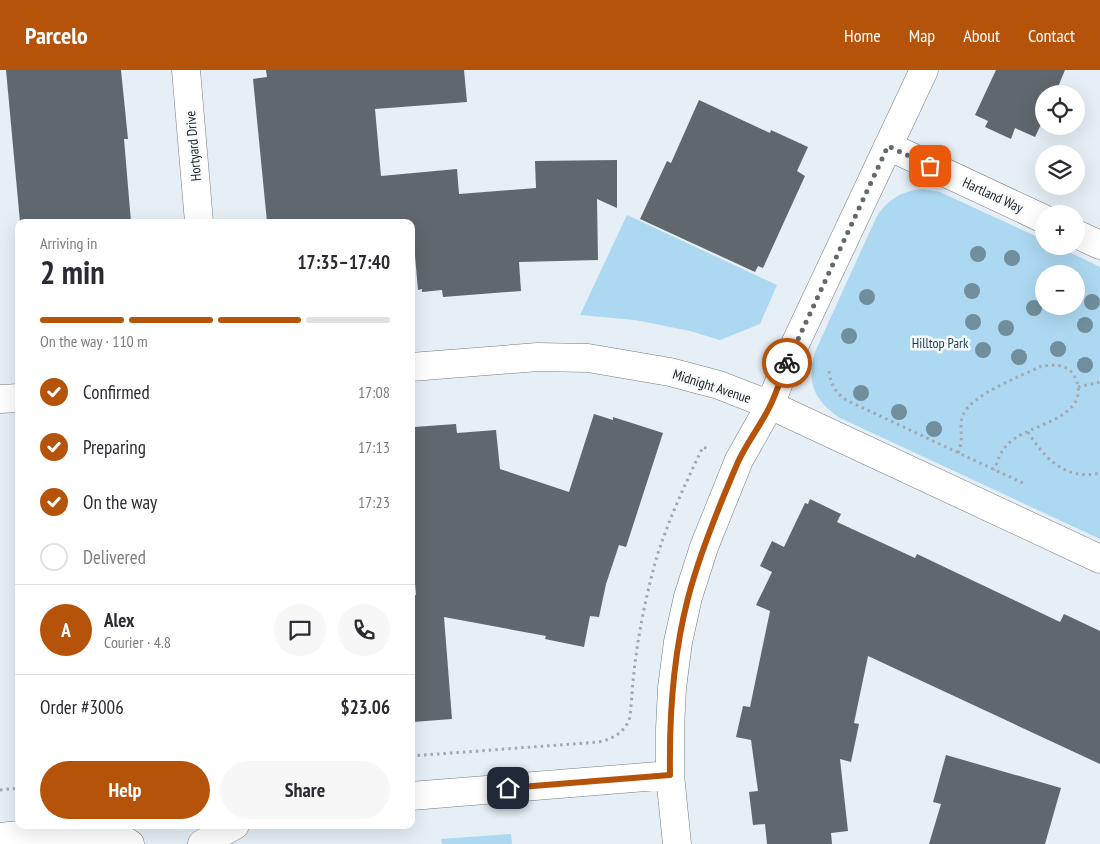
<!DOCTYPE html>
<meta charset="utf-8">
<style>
body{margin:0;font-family:"PT Sans Narrow",sans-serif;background:#f7f7f7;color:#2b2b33;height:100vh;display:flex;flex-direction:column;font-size:19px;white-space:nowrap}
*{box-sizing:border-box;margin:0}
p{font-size:16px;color:#7c7c81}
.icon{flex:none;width:28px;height:28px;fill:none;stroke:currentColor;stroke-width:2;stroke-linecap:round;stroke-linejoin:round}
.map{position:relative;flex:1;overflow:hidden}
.panel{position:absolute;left:15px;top:149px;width:400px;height:610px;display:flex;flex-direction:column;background:#fff;border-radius:10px;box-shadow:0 5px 20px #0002}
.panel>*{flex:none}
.tools{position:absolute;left:1035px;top:15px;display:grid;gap:10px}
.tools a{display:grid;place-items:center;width:50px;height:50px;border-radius:50%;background:#fff;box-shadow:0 5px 20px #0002;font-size:25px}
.pin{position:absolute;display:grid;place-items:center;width:42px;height:42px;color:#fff;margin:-21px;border-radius:10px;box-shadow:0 2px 8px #0006}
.courier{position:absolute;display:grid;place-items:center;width:50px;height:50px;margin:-25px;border:4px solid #b45309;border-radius:50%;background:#fff;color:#222;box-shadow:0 1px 6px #0007}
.head em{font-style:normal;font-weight:800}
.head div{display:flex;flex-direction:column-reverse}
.head{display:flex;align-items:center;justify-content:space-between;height:85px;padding:0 25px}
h1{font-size:32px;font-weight:800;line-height:38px}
.bar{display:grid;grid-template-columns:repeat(4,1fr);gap:8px 5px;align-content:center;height:60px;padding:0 25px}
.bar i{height:6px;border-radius:4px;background:#e1e1e2}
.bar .on{background:#b45309}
.bar p{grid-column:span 4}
.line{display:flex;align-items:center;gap:12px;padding:0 25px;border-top:1px solid #e1e1e2}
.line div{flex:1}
.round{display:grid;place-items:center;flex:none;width:52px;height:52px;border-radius:26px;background:#f7f7f7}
ol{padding:0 25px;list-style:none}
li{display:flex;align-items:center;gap:15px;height:55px}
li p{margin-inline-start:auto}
li .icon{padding:5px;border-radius:50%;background:#b45309;color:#fff;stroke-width:4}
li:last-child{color:#7c7c81}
li i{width:28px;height:28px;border:2px solid #e1e1e2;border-radius:50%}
.primary-button{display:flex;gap:10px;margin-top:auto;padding:10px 25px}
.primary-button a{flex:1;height:58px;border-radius:30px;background:#b45309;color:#fff;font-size:20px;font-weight:800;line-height:58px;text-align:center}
.primary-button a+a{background:#f7f7f7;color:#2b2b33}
header{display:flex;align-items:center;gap:30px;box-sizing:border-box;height:70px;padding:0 25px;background:#b45309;color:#fff}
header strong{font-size:24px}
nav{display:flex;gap:28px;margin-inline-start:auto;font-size:18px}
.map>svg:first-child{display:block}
</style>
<header>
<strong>Parcelo</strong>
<nav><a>Home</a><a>Map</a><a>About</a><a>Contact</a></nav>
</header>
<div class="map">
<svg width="1100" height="774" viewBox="0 0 1100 774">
<rect width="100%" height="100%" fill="#e5eff5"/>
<path fill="#acd8f1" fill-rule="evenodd" d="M923 119 940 122 1044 170V176H1057L1100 197V469L840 348C814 330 806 313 815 282L876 148C888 129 901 121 923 119ZM1044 204H1076V236H1044Z
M627 145 777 215 760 254 720 270 690 261 635 250 580 245Z
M511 764 512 774H442L441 769Z"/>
<path fill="#60686d" d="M6 0H121L128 69H124L131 152H20Z
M266 0H464L467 32 375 39 381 106 457 99 459 124 536 118 535 91 617 90V138L597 129 598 190 519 192 521 221 443 227 442 220 422 222V219L418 220 412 152H267L253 9 267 7Z
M996 0H1065L1055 24H1044V48L1035 67 1015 58 1011 69 985 57 988 51 975 45Z
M699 30 770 63 771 60 808 77 797 101 805 106 763 198 758 196 755 202 640 149 667 91 671 93Z
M594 344 613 350V347L663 363 626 477 619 475 606 514 599 547 590 546 584 577 545 569 546 566 444 547 452 649 413 652 411 526 416 525 411 468V366L415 365 414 357 456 354 457 363 496 360 500 399 569 422Z
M810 429 841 444 837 452 915 488 917 484 1060 552 1064 544 1100 561V694L868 586 854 653 859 654 851 692 840 689 848 761 831 763 832 774H767L765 754 753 755 749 722 758 721 751 670 736 667 743 636 750 637 770 541 756 535 772 502 760 496 772 471 784 477 805 433 808 434Z
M946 685 1061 718 1045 774H929L941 734 933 732Z"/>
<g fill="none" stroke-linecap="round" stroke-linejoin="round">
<g stroke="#747d82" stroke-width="29">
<path id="minor" d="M186 0 199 152
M888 76 1044 149
M1076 164 1100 175
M411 297 538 287 588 288 670 302 719 315 770 335 1100 489
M0 329 19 328
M411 726 670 705
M0 767C38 764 96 752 130 774
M202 774 235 755
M677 774 670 705V659L672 618 678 572 688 527 704 477 739 390 770 335 789 287 924 0"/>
</g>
<path stroke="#a1a9ad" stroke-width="3" stroke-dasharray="2.5 4" stroke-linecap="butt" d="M829 301C831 315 836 324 848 331L1025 414
M1078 317 1100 312
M1028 362C1044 388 1066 411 1100 403
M958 383C965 368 958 357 963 345 972 324 1021 306 1042 296 1051 295 1060 294 1068 299 1074 303 1076 309 1078 315 1084 350 1027 355 1009 373 1001 380 998 390 994 400
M411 686 599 672C615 668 625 662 630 647 632 626 633 606 636 586 640 555 647 523 655 493 667 453 685 414 703 377L708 379
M0 720 19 718"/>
<use href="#minor" stroke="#fff" stroke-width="28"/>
</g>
<g fill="#718e9c">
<circle cx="978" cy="184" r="8"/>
<circle cx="1012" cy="188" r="8"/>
<circle cx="972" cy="221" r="8"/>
<circle cx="867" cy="227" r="8"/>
<circle cx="1092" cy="232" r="8"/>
<circle cx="1034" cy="238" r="8"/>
<circle cx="973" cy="252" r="8"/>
<circle cx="1085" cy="255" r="8"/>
<circle cx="1006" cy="258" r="8"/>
<circle cx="849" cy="266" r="8"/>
<circle cx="1058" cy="279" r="8"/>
<circle cx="983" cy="280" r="8"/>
<circle cx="1019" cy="287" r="8"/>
<circle cx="1085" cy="295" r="8"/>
<circle cx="861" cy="323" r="8"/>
<circle cx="899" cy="342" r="8"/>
<circle cx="934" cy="359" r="8"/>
</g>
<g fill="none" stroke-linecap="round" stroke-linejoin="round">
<path stroke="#62686b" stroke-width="5" stroke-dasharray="0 9" d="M787 293 888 76 930 96"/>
<path stroke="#b45309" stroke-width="6" d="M508 718 670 705C669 645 673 586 688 528 700 482 719 436 738 392 747 372 761 355 770 336 777 322 781 307 787 293"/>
</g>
<g text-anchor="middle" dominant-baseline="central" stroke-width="5" stroke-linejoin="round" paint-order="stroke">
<g font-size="14" fill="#1b1f21" stroke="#f7fbfe">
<text transform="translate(193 76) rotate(-95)">Hortyard Drive</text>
<text transform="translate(993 125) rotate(25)">Hartland Way</text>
<text transform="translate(712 316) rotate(18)">Midnight Avenue</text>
</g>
<g font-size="14" fill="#123e54" stroke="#f7fbfe">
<text x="940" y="273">Hilltop Park</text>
</g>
</g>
</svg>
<div class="tools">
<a><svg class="icon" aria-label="locate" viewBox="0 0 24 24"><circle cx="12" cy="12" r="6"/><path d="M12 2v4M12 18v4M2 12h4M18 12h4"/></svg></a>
<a><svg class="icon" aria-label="layers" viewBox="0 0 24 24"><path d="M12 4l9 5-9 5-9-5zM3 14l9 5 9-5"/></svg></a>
<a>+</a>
<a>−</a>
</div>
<div class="pin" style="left:930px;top:96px;background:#ea580c"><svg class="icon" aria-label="bag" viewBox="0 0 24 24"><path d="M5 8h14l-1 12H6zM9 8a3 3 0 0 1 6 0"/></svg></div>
<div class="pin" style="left:508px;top:718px;background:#1f2937"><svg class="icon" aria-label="home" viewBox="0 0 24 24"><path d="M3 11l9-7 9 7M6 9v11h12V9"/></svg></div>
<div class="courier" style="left:787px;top:293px"><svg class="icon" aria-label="bike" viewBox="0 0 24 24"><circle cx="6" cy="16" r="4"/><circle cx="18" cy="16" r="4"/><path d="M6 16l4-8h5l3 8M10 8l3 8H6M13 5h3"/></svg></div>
<section class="panel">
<div class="head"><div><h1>2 min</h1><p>Arriving in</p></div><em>17:35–17:40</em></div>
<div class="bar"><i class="on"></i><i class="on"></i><i class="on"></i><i></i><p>On the way · 110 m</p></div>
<ol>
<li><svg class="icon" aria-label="check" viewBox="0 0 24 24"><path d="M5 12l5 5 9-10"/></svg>Confirmed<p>17:08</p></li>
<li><svg class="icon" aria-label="check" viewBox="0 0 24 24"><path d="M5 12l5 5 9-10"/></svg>Preparing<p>17:13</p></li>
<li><svg class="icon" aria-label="check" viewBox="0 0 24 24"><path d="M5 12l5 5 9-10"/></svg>On the way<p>17:23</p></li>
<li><i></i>Delivered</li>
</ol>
<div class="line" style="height:90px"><b class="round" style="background:#b45309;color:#fff">A</b><div><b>Alex</b><p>Courier · 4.8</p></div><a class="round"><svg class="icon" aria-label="chat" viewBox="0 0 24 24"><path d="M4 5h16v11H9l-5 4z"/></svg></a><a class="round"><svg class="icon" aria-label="phone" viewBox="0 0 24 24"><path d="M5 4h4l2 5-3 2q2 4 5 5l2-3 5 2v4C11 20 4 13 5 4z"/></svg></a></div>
<div class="line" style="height:65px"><div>Order #3006</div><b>$23.06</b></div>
<div class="primary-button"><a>Help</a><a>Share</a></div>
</section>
</div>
